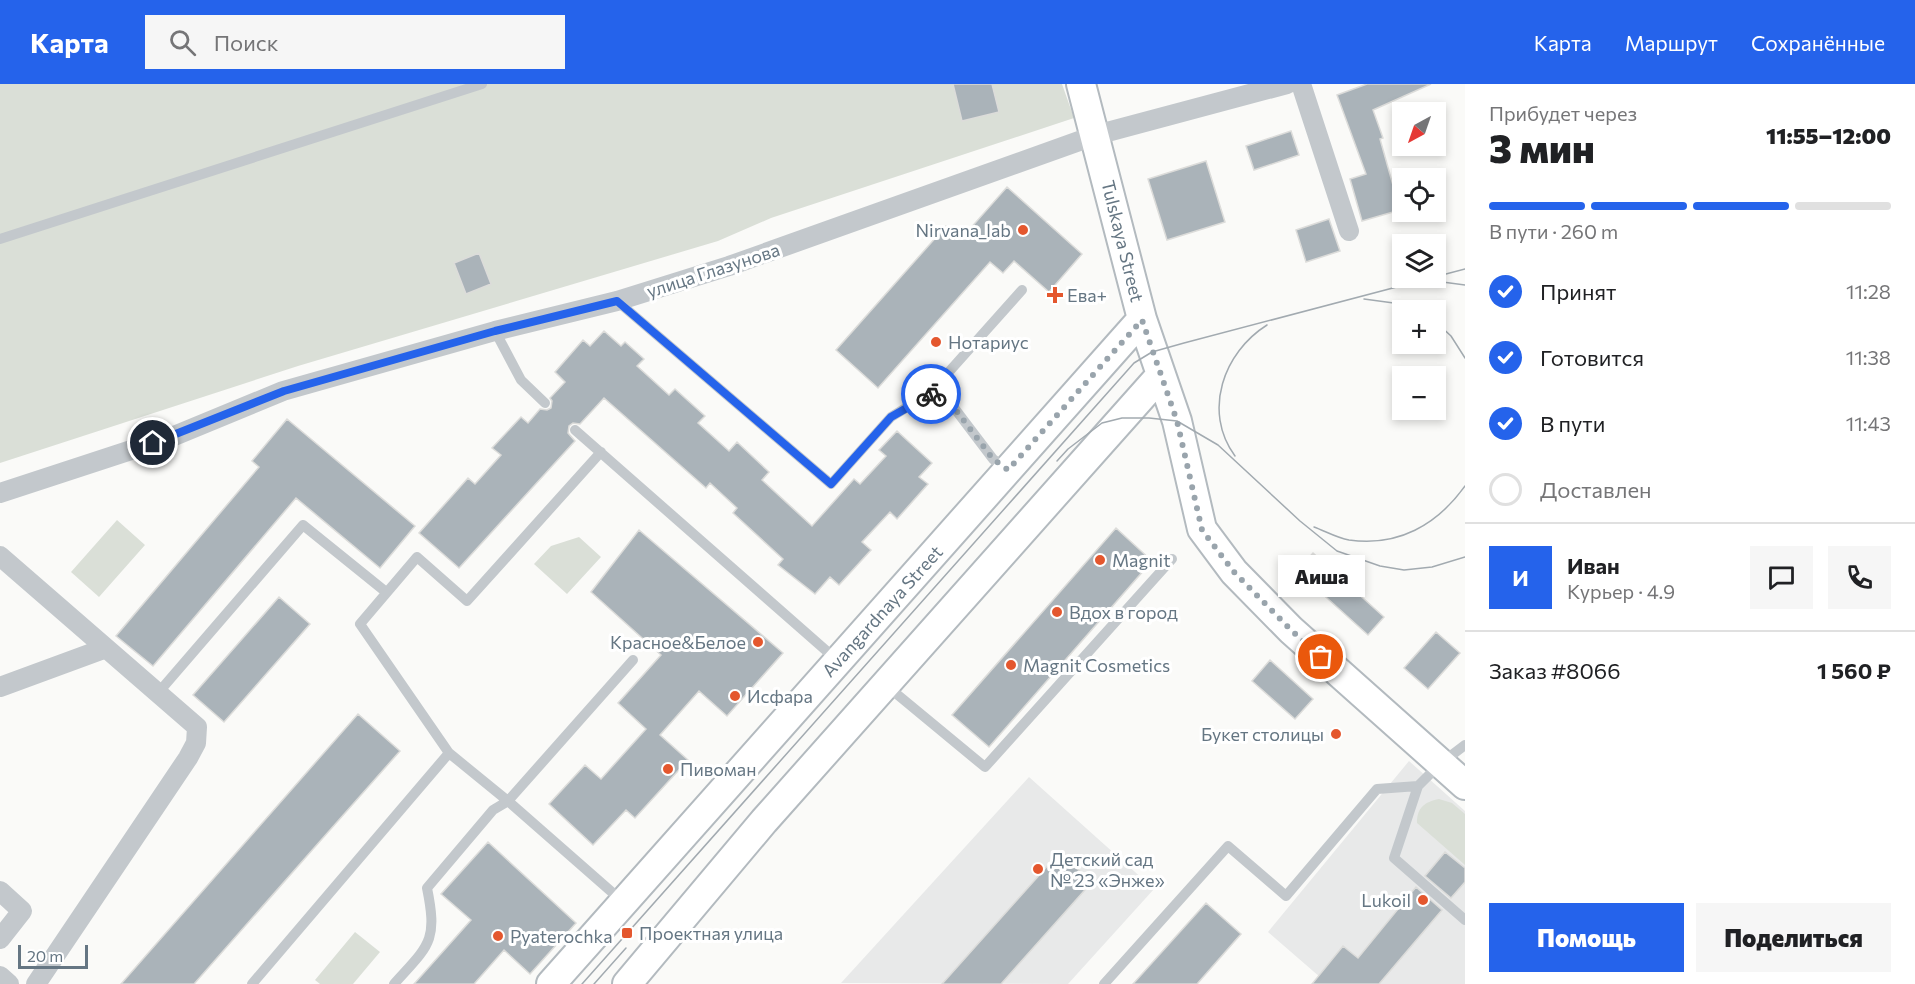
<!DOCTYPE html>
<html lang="ru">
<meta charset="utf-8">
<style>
body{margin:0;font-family:Commissioner,sans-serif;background:#f6f6f6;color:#202124;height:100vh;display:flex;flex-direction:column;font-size:22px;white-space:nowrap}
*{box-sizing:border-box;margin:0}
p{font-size:20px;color:#757577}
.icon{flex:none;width:33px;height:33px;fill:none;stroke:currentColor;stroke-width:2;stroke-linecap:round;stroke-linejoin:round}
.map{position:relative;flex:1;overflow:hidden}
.side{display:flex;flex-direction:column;background:#fff;width:450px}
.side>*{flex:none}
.needle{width:39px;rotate:220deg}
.buttons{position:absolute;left:1392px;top:18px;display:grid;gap:12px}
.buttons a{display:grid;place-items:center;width:54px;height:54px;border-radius:0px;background:#fff;box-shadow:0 3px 9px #0003;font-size:30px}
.scale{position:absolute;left:18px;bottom:15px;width:70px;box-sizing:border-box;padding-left:6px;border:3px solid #657683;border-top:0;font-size:16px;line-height:21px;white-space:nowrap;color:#657683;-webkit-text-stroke:4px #fff;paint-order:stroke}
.pin{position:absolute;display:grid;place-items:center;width:51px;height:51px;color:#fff;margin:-26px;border:3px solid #fff;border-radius:50%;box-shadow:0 2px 6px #0007}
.courier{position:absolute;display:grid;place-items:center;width:60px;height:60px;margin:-30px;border:4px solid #2563eb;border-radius:50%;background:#fff;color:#222;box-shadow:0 2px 8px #0007}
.bubble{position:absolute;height:42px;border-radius:0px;background:#fff;box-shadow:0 3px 9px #0003;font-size:20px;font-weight:800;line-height:42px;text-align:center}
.overview em{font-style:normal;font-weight:800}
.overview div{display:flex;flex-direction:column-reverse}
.overview{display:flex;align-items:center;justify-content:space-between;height:102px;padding:0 24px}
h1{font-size:39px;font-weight:800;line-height:45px}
.bar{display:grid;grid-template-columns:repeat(4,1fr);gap:9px 6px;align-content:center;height:72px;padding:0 24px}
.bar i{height:8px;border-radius:4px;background:#e0e0e0}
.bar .current{background:#2563eb}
.bar p{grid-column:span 4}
.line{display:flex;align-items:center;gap:15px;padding:0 24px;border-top:2px solid #e0e0e0}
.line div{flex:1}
.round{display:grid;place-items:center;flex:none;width:63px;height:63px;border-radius:0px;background:#f6f6f6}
ol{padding:0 24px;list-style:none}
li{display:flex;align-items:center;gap:18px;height:66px}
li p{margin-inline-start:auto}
li .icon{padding:6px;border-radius:50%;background:#2563eb;color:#fff;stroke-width:4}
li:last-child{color:#757577}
li i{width:33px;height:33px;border:3px solid #e0e0e0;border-radius:50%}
.primary-button{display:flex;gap:12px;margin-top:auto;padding:12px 24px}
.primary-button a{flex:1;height:69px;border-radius:0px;background:#2563eb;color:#fff;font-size:24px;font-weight:800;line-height:69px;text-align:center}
.primary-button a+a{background:#f6f6f6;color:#202124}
header{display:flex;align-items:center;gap:36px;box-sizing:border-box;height:84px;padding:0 30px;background:#2563eb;color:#fff}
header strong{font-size:28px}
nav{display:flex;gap:33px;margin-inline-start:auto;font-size:21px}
.search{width:420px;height:54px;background:#f6f6f6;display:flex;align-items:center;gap:15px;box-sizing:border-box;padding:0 21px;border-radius:0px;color:#757577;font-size:22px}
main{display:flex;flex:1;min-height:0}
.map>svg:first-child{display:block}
</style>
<header>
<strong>Карта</strong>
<div class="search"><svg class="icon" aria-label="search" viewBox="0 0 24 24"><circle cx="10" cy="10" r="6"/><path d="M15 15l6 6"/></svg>Поиск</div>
<nav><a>Карта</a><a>Маршрут</a><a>Сохранённые</a></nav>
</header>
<main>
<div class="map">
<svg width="1465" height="900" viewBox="0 0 1465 900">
<rect width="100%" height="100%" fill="#fafaf8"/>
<path fill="#e8e9e9" d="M1409 677 1465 727V900H1328L1268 848Z
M1029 693 1154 805 1068 900 841 899Z"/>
<path fill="#dadfd7" d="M0 0H1062L1074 34 771 134 718 157 298 282 0 379Z
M117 436 145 461 99 513 71 488Z
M579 453 601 473 567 510 534 480 551 462Z
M1439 715 1452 719 1465 730V781L1417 739C1417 724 1424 718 1439 715Z
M355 848 380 868 353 900H320L315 896Z"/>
<path fill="#aab3b9" stroke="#dcdcda" stroke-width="1.5" d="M953 0H992L999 28 962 37Z
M1367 0H1431L1373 26 1383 54 1380 55 1400 126 1362 137 1350 95 1366 90 1337 11Z
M1291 47 1299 71 1254 86 1246 62Z
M1206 77 1225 138 1167 156 1148 95Z
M1007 103 1082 170 1049 208 1014 177 1003 189 990 178 878 304 836 266 946 142 961 155Z
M1329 135 1340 167 1306 178 1296 146Z
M479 169 491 200 466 210 454 179Z
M604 247 621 262 625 258 644 275 637 282 669 311 675 305 705 332 698 339 729 367 737 358 769 388 762 396 812 442 854 395 860 400 886 372 879 366 897 347 932 379 919 393 928 400 897 435 890 428 862 458 871 466 839 501 830 493 815 510 778 481 783 475 733 429 737 424 710 399 706 404 604 314 580 340 573 339 569 342 568 349 575 357 459 484 419 449 468 394 475 400 501 371 492 364 521 333 528 339 540 325 547 326 551 324 552 317 550 314 565 298 555 288 583 256 590 262Z
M287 335 415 442 380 484 296 414 153 582 116 552 259 383 252 377Z
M1116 444 1152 477 989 663 952 631Z
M639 446 783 569 727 632 699 607 660 651 688 676 635 734 626 726 593 761 549 720 585 681 601 695 646 645 618 619 661 571 591 508Z
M1313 469 1384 533 1368 551 1297 487Z
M279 513 310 540 224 638 193 611Z
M1436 548 1460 569 1428 605 1404 584Z
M1270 576 1313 615 1295 635 1252 597Z
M358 630 400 667 314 764 194 900H121Z
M488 758 576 839 530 890 504 866 474 900H414L471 836 441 810Z
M1445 768 1465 784V798L1451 814 1425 792Z
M1059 769 1092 798 1001 900H942Z
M1416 803 1442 826 1379 900H1312L1343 862 1358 874Z
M1206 819 1241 850 1197 900H1133Z"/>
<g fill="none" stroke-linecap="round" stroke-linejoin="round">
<g stroke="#b3babf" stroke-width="32">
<path id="secondary" d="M1081 0 1142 235 1177 337 1202 445 1234 488 1291 546 1465 701
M551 900 1142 235
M627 900 764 737 1160 292"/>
</g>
<path stroke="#c3c8cc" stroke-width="10" d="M0 155 482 0
M617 217 831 400 891 333 930 309 1022 206
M495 247 521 296 545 319
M930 309 952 321 993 375 1007 386
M575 346 838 577
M601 368 467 517 417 473 360 540 449 669 508 717 633 576
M887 602 985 683 1172 475
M158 609 303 441 386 508
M1418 702 1394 774 1465 836
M252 900 449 669
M394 900C429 861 438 858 427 804L493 726 508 717 622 817
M1104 900 1228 762 1286 812 1377 705 1418 702 1440 680 1465 661"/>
<path stroke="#c3c8cc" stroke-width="20" d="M1301 0 1349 147
M0 409 174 352 283 307 495 247 617 217 729 182 1096 51 1287 0
M0 472 197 643 196 659 188 674 36 900
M0 603 106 564
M0 807 22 827 0 855
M0 892 9 900"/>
<use href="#secondary" stroke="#fff" stroke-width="28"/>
<path stroke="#a2aab0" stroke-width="1.5" d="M1435 197 1465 201
M1364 215 1401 220 1413 226
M1436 238 1451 252 1465 274
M1235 372C1202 327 1224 268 1267 241
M1057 377 1068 365 1102 339 1122 334H1149L1177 337 1218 361 1300 437 1337 467 1380 482 1404 486 1432 483 1465 473
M1314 443C1325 447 1337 454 1349 456 1398 463 1437 441 1465 402
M582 900 1134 279 1152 268 1184 259 1465 185
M594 900 626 864"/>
</g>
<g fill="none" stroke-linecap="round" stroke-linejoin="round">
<path stroke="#99a4ac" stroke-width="6" stroke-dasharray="0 10.8" d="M931 310 952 321 993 375 1008 386 1142 236 1177 337 1202 446 1234 488 1291 546 1321 573"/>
<path stroke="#2563eb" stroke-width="8" d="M153 359 284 307 495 247 617 217 831 400 891 333 931 310"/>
</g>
<g fill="#e4572e" stroke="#fff" stroke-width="2">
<circle cx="1023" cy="146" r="6"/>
<path d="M1052 202h6v6h6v6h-6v6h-6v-6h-6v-6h6z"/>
<circle cx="936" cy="258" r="6"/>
<circle cx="1100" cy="476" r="6"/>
<circle cx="1057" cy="528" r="6"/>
<circle cx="758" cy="558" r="6"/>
<circle cx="1011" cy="581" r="6"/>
<circle cx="735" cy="612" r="6"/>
<circle cx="1336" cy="650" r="6"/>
<circle cx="668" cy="685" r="6"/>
<circle cx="1038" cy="785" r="6"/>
<circle cx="1423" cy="816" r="6"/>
<rect x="621" y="843" width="12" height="12" rx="3"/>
<circle cx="498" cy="852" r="6"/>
</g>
<g text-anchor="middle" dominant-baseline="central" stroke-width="6" stroke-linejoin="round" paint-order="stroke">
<g font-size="18" fill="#657683" stroke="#fff" text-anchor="start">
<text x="1011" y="146" text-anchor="end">Nirvana_lab</text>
<text x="1067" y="211">Ева+</text>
<text x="948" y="258">Нотариус</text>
<text x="1112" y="476">Magnit</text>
<text x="1069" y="528">Вдох в город</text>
<text x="746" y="558" text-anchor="end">Красное&amp;Белое</text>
<text x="1023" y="581">Magnit Cosmetics</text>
<text x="747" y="612">Исфара</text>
<text x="1324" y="650" text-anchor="end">Букет столицы</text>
<text x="680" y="685">Пивоман</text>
<text x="1050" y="775">Детский сад<tspan x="1050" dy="21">№ 23 «Энже»</tspan></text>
<text x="1411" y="816" text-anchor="end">Lukoil</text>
<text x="639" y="849">Проектная улица</text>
<text x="510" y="852">Pyaterochka</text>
</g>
<g font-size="18" fill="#657683" stroke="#fff">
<text transform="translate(1123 157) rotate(76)">Tulskaya Street</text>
<text transform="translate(713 186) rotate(-18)">улица Глазунова</text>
<text transform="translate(882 527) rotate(-48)">Avangardnaya Street</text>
</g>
</g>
</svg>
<div class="buttons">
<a><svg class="needle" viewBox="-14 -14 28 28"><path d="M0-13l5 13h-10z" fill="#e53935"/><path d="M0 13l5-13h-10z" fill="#757577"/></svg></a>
<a><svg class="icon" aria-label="locate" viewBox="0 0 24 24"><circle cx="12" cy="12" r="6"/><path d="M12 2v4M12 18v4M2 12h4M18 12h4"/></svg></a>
<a><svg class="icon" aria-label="layers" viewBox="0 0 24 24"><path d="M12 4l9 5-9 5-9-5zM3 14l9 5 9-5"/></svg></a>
<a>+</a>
<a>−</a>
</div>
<div class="scale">20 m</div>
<div class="pin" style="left:1321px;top:573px;background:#ea580c"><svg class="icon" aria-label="bag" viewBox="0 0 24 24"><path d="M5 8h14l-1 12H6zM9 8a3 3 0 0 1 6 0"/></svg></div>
<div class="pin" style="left:153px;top:359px;background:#1f2937"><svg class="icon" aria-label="home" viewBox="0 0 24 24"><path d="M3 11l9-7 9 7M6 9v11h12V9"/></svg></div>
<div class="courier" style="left:931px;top:310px"><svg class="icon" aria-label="bike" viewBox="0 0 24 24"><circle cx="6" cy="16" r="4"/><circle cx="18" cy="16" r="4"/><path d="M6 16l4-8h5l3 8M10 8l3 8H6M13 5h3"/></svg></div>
<div class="bubble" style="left:1278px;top:471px;width:87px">Аиша</div>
</div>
<section class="side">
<div class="overview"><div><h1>3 мин</h1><p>Прибудет через</p></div><em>11:55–12:00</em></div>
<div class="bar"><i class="current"></i><i class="current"></i><i class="current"></i><i></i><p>В пути · 260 m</p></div>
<ol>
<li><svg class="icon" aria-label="check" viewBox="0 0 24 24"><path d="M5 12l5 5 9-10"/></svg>Принят<p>11:28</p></li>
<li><svg class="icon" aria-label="check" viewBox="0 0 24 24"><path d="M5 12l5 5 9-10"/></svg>Готовится<p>11:38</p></li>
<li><svg class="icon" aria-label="check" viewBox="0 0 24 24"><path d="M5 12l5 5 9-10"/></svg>В пути<p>11:43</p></li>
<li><i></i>Доставлен</li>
</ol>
<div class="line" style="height:108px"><b class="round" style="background:#2563eb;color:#fff">И</b><div><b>Иван</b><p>Курьер · 4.9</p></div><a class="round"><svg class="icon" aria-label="chat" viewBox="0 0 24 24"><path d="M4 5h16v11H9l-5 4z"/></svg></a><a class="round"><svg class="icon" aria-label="phone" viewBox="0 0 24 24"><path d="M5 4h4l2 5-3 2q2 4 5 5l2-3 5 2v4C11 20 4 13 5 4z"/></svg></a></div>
<div class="line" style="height:78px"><div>Заказ #8066</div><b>1 560 ₽</b></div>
<div class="primary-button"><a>Помощь</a><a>Поделиться</a></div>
</section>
</main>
